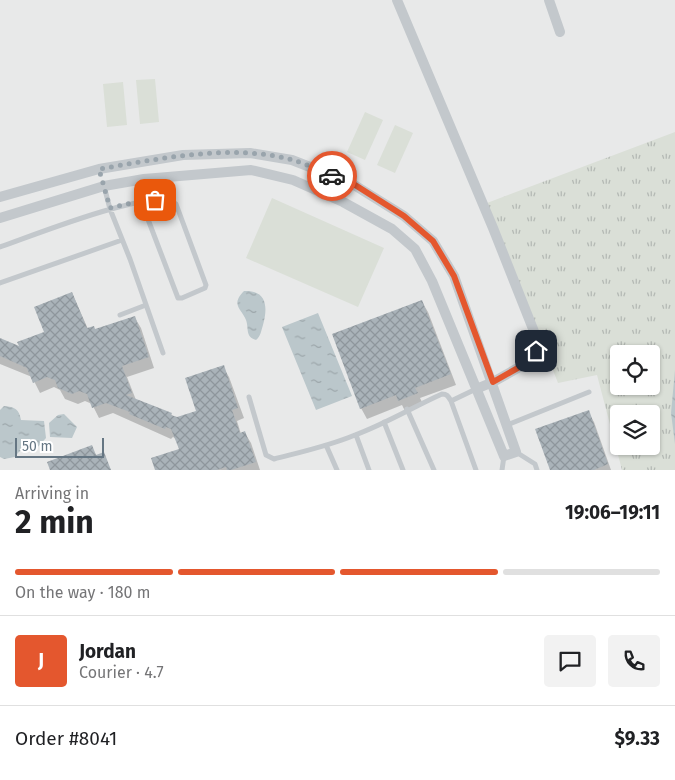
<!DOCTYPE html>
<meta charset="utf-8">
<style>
body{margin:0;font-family:"Fira Sans",sans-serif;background:#f2f2f2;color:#202124;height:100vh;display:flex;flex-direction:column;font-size:19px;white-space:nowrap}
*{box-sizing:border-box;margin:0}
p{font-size:16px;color:#757577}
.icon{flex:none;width:28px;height:28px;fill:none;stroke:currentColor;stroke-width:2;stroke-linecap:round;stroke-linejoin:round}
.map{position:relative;height:470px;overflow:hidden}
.details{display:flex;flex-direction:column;background:#fff;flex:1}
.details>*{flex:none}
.buttons{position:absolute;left:610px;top:345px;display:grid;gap:10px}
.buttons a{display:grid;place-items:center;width:50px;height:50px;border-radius:5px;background:#fff;box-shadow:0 1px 4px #0004;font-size:25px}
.scale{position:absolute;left:15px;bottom:12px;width:89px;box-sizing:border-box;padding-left:5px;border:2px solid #657683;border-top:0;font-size:14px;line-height:18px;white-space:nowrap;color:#657683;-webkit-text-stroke:4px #fff;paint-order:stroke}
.pin{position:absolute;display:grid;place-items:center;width:42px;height:42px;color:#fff;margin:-21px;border-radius:10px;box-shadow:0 2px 8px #0006}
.courier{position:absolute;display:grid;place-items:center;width:50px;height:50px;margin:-25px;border:4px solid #e4572e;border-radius:50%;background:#fff;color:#222;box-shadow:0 1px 6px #0007}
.summary em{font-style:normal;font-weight:700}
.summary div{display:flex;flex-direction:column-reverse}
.summary{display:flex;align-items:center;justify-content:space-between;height:85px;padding:0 15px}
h1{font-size:32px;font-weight:700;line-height:38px}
.bar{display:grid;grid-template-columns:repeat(4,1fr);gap:8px 5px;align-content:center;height:60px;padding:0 15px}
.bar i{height:6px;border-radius:4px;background:#e0e0e0}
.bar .active{background:#e4572e}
.bar p{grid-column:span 4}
.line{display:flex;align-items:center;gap:12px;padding:0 15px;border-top:1px solid #e0e0e0}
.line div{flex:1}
.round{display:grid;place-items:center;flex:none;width:52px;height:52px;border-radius:5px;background:#f2f2f2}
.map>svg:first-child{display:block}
</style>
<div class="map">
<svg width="675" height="470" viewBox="0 0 675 470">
<defs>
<pattern id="grass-tufts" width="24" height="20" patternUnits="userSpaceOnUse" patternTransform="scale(1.25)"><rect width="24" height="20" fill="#dadfd7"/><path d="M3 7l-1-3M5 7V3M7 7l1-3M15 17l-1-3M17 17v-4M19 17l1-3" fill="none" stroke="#b4b9b4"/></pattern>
<pattern id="water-ripples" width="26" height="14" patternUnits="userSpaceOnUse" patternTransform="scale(1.25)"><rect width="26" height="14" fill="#bbc7cb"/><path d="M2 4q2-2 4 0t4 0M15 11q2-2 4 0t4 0" fill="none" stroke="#9ca6aa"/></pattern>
<pattern id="building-cross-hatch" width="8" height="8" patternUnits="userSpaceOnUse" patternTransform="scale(1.25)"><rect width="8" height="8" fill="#aab3b9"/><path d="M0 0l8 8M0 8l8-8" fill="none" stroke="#8e969c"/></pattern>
</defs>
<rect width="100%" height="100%" fill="#fafaf8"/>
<path fill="#e8e9e9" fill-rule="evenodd" d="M0 0H675V470H0ZM619 354H651V386H619ZM619 414H651V446H619Z"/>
<path fill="url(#grass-tufts)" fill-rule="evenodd" d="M675 132V470H622L597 375 558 383 487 203ZM619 354H651V386H619ZM619 414H651V446H619Z"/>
<path fill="#dadfd7" d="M155 79 159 122 140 124 136 80Z
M123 82 127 125 107 127 103 84Z
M365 112 383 120 365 160 347 152Z
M395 125 413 133 395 173 377 165Z
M272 198 384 248 358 307 246 258Z"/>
<path fill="url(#water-ripples)" d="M244 291C267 290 268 307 263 325 261 331 261 336 256 340 245 337 249 328 246 320 242 309 230 305 244 291Z
M318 313 352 396 316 410 282 327Z
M675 370V444L671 413Z
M4 406C15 407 19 409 21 420L44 421 46 438 36 449C25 449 22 447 15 457L4 459 0 457V410Z
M64 414 77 427 72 438 50 437 49 423 58 415Z"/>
<path fill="#0003" d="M72 293 88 329 95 331 135 318 141 328 154 368 127 377 136 400 171 414 176 419 198 411 223 367 229 377 244 418 237 421 241 434 245 433 251 443 260 470H156L181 450 176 439 173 437 171 439 113 413 99 418 92 404 85 401 78 404 65 399 60 390 54 387 40 393 32 377 0 364V340L21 349 46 332Z
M422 302 428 312 456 385 420 398 423 404 405 411 402 405 367 419 361 408Z
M588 412 594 422 611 470H552Z"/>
<path fill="url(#building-cross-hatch)" d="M72 292 87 328 94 326 95 329 135 316 149 357 122 366 132 393 126 395 172 413 171 415 177 417 196 411 185 378 224 365 238 408 232 410 240 433 245 431 256 462 231 470H227L226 467 217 470H155L151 458 179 449 171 429 166 427 165 429 129 414 130 412 106 403 92 408 87 394 79 391 72 394 58 388 55 380 47 377 33 383 27 368 0 356V338L19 346 17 342 44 332 34 307Z
M422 300 451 374 415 388 418 393 398 401 396 395 360 409 332 334Z
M589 410 608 464 594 470H550L535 429Z
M92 445 96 455 104 452 111 470H50L47 462Z"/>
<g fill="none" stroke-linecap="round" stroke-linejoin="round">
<path stroke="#c3c8cc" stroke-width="5" d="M104 186 110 209 130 259 163 353
M0 247C27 238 157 185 176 204L206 285 205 288 182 298H178L141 201
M0 283 122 240
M120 315 146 305
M249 397 266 455 274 459C301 452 329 446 355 435 385 424 413 407 442 394 447 394 448 396 451 401L476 470
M451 401 476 389
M407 409 434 470
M384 422 403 470
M507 425 589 392
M356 435 369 470
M326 445 337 470
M516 452 535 464 537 470
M502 470 504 456"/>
<path stroke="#c3c8cc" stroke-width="10" d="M397 0 493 228 537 339C538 347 537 355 532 360L493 382 476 389
M549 0 560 32
M0 197 99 169 183 155 250 153 292 160 351 183 404 216 433 241 454 276 516 452 504 456 432 281 415 249 392 229 343 202 293 180 251 170 144 179 104 186 0 218"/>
</g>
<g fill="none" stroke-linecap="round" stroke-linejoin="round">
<path stroke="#99a4ac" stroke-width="5" stroke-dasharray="0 9" d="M155 200 141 201 110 208 99 169C159 159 232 143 293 160 306 164 319 170 332 176"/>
<path stroke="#e4572e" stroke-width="6" d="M332 176 352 183 404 216 433 241 454 276 493 382 532 360 535 357 536 351"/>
</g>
</svg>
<div class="buttons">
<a><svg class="icon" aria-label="locate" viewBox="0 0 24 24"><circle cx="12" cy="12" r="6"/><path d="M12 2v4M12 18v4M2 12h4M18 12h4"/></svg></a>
<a><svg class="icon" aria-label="layers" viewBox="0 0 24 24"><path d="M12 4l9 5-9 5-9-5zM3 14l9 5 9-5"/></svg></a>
</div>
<div class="scale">50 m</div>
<div class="pin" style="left:155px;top:200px;background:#ea580c"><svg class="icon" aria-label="bag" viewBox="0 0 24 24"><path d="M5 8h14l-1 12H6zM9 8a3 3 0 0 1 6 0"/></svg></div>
<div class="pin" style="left:536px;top:351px;background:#1f2937"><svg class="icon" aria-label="home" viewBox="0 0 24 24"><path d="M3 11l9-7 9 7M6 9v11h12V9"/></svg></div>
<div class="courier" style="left:332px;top:176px"><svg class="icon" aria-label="car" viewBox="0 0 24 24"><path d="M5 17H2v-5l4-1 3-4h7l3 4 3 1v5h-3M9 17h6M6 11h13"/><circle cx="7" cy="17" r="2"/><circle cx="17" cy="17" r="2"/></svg></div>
</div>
<section class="details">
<div class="summary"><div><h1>2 min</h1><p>Arriving in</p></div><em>19:06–19:11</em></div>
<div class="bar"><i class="active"></i><i class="active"></i><i class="active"></i><i></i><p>On the way · 180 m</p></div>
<div class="line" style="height:90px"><b class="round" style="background:#e4572e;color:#fff">J</b><div><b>Jordan</b><p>Courier · 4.7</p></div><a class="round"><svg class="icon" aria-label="chat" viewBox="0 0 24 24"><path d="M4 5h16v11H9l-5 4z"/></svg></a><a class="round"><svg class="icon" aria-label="phone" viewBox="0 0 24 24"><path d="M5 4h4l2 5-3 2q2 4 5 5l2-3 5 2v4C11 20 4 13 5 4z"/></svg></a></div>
<div class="line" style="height:65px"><div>Order #8041</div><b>$9.33</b></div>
</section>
